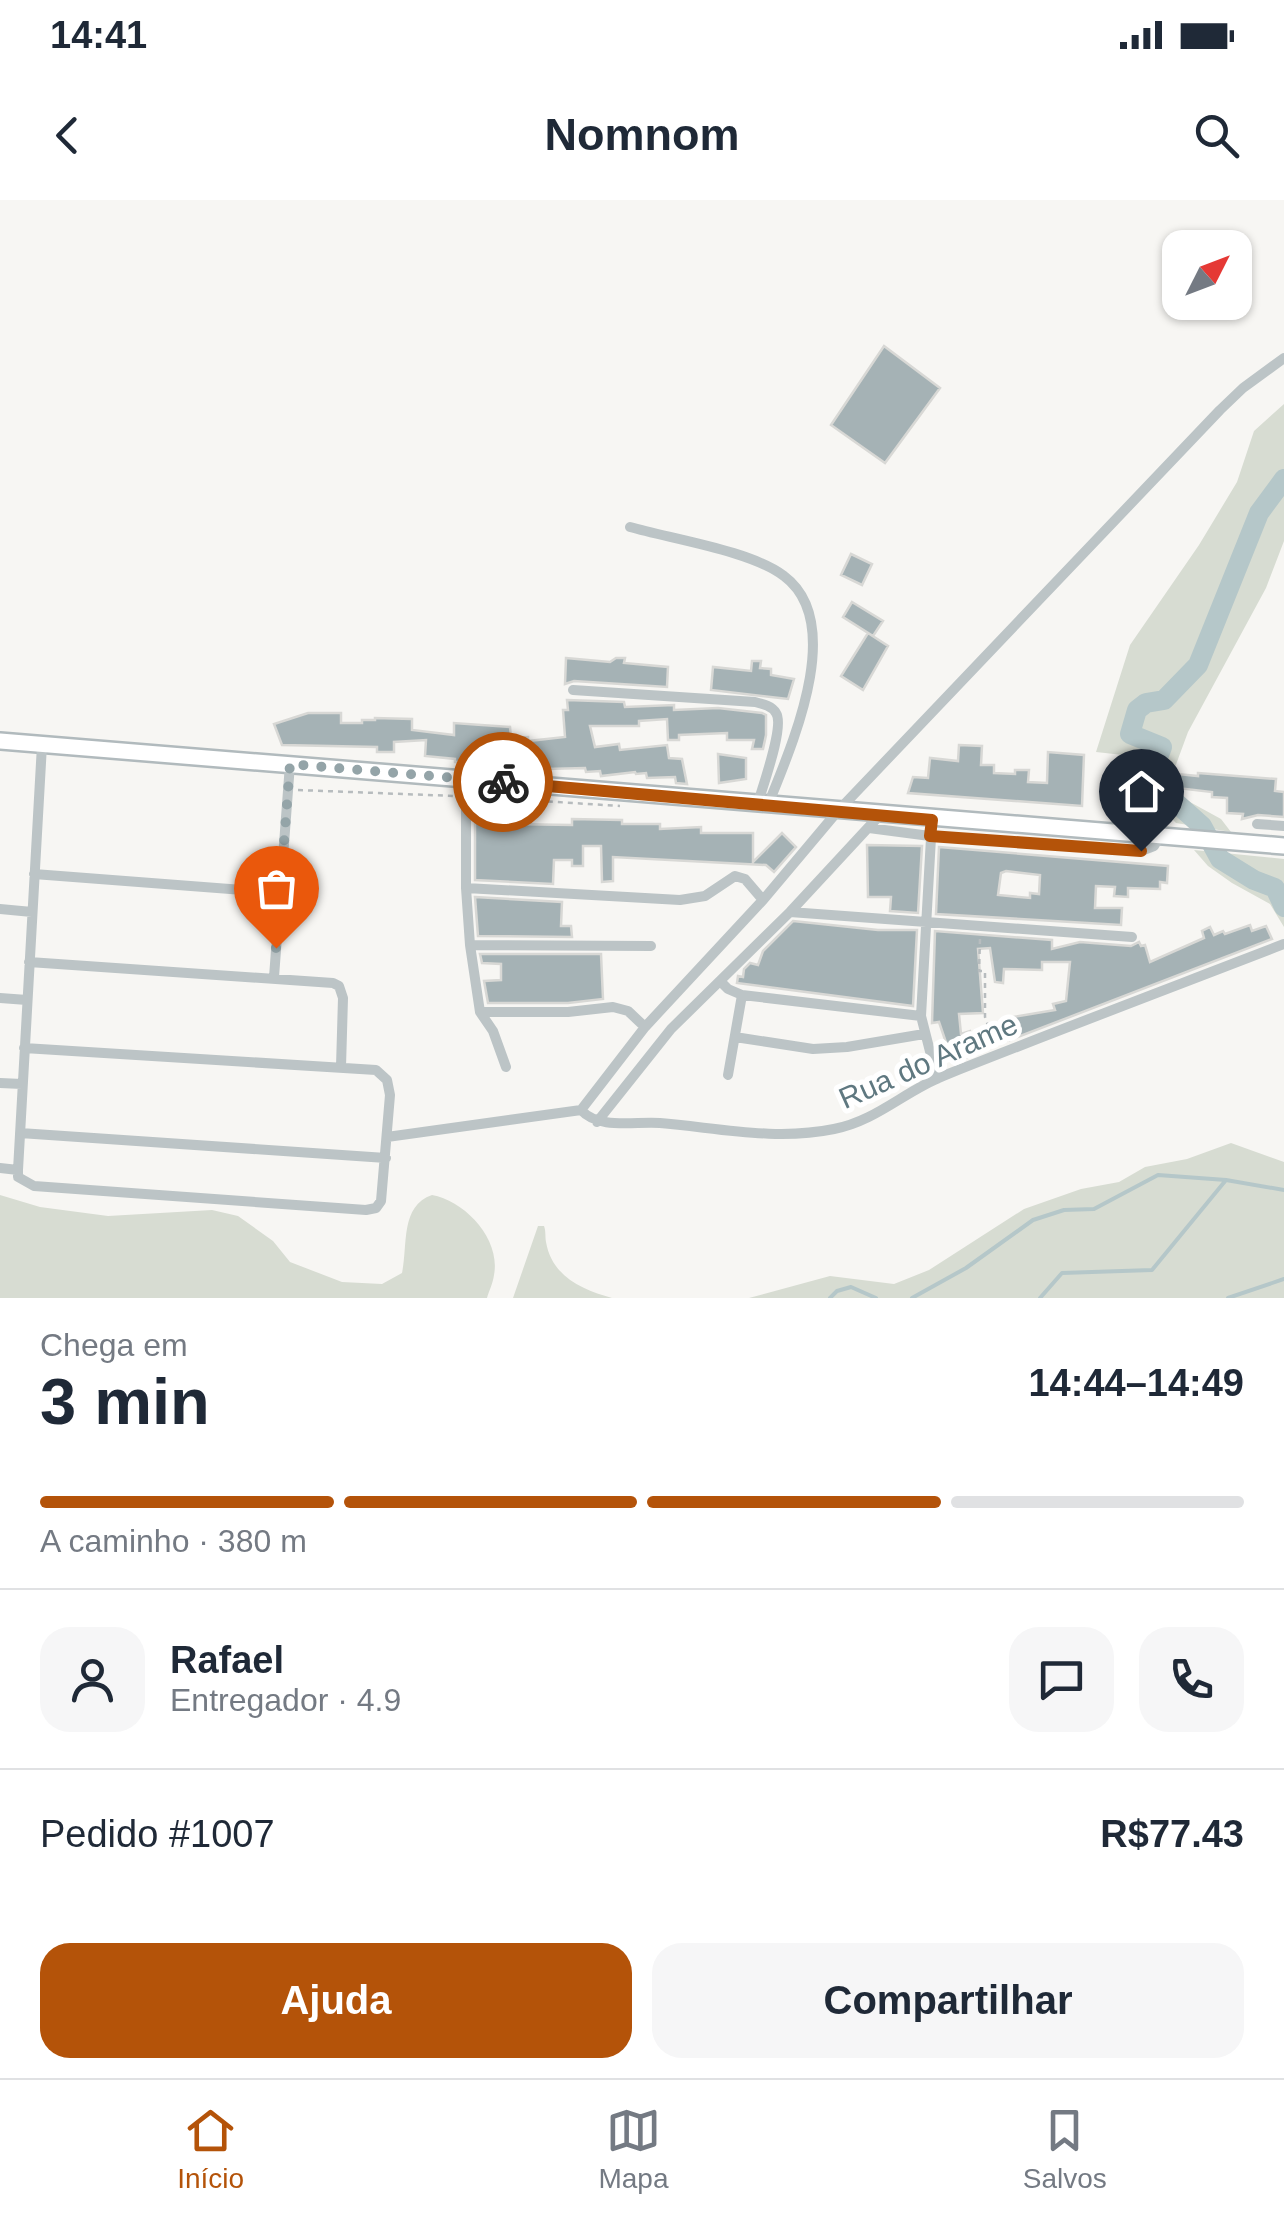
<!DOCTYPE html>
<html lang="pt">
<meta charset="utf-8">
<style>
body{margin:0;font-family:Helvetica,sans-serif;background:#f6f6f7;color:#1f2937;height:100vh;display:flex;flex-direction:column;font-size:38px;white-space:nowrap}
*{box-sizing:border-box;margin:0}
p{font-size:32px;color:#747a83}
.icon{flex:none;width:55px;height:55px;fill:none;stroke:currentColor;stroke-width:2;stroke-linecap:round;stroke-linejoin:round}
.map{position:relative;height:1098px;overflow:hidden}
.drawer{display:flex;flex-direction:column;background:#fff;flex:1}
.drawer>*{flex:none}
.needle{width:65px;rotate:48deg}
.controls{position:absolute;left:1162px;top:30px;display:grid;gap:20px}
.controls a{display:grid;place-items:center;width:90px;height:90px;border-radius:20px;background:#fff;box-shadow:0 2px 8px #0004;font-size:50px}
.pin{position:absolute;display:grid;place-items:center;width:85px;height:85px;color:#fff;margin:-102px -42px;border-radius:50% 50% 50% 0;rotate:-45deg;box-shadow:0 0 10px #0007}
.pin .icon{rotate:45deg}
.courier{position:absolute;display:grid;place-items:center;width:100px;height:100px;margin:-50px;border:8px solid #b45309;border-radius:50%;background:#fff;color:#222;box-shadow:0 2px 12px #0007}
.head em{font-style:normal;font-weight:800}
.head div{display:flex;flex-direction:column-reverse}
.head{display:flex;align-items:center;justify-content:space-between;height:170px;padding:0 40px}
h1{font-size:65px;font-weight:800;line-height:75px}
.bar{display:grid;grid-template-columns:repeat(4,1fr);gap:15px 10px;align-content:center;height:120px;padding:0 40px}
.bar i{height:12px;border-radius:8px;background:#e0e1e3}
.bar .selected{background:#b45309}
.bar p{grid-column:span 4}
.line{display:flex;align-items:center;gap:25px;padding:0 40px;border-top:2px solid #e0e1e3}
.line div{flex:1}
.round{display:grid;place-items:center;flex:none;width:105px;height:105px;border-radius:30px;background:#f6f6f7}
.action{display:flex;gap:20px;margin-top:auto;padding:20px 40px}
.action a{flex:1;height:115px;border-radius:30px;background:#b45309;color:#fff;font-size:40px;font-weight:800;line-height:115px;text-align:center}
.action a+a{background:#f6f6f7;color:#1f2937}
.status{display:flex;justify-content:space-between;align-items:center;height:70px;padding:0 50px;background:#fff;direction:ltr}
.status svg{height:28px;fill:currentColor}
header{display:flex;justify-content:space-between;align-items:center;height:130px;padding:0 40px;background:#fff;font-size:45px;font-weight:800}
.tabs{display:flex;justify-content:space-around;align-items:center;height:140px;border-top:2px solid #e0e1e3;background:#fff;font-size:28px;color:#747a83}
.tabs a{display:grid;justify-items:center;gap:5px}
.tabs .selected{color:#b45309}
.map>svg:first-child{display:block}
</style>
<div class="status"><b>14:41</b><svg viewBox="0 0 49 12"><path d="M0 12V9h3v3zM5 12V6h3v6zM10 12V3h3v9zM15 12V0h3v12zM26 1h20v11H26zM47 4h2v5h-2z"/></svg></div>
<header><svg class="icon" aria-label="back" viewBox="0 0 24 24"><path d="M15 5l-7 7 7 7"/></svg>Nomnom<svg class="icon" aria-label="search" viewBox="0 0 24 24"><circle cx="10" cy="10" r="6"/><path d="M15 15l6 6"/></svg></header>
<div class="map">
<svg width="1284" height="1098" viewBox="0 0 1284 1098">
<rect width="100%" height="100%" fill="#f7f6f3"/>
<path fill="#d7dcd2" d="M1284 204V341L1266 388 1188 532 1174 570 1173 585 1179 596 1221 619 1231 632 1176 623 1149 595 1132 556 1096 552 1130 445 1199 345 1237 282 1254 231Z
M1194 650 1284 659V727L1270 704 1232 683 1208 666Z
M1231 943 1284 962V1098H749L830 1076 894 1084 929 1070 1024 1009 1081 989 1119 982 1145 967 1187 959Z
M0 995 40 1007 108 1016 212 1010 238 1016 273 1041 290 1062 342 1082 382 1084 402 1073C408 1045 400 1006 432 995 465 1001 501 1039 494 1075 493 1083 489 1091 487 1098H0Z
M538 1026H544C546 1031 545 1036 546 1042 552 1077 583 1090 612 1098H513Z"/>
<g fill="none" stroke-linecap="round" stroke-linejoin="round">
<path stroke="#b5c7c9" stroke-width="4" d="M830 1098 837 1091 851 1087 876 1098
M912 1098 966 1068 1033 1020 1064 1010 1094 1009 1158 975 1226 980
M1040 1098 1062 1073 1152 1070 1226 980 1284 990
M1228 1098 1284 1079"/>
<path stroke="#b5c7c9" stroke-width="20" d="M1284 279 1259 313 1198 465 1164 500 1146 503 1137 510 1130 534 1162 547 1153 571 1155 584 1202 626 1220 659 1254 680 1275 688 1284 707"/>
</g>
<path fill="#a5b2b5" stroke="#d8d8d5" stroke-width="2.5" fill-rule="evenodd" d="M884 146 940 188 885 263 831 225Z
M851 354 872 364 862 385 841 375Z
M852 402 883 421 873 436 843 417Z
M868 433 888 446 863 490 841 476Z
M566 458 610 462 616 458H625L624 463 668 467 667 487 574 481 565 484Z
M752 461H761L760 468 771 469V475L794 479 788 499 711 490 713 467 751 471Z
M567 500 624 502 625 507 674 505V510L718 508 762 513 766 515V535L763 549H752L754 540H727V533L679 535V540H668L667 519 639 521V526H590L595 547 619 544 620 550 667 545 669 558 682 559 687 584 676 583 675 577 647 578 646 573 636 574 635 572 601 576 600 571 586 572 585 568 545 569V564L514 567V562H455V559L425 556 426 540 394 542V552H377V547L282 545 274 524 308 513H341V523H362V520H375V518L412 519V530L454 535V523L510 527 511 538 528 537V541L565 537 563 510H568Z
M959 545 982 546 981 565H994V573L1015 574V570H1029L1028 582 1047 583 1048 552 1084 555 1082 606 908 593 913 577 928 578 930 558 958 561Z
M718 554 746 558V579L719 583Z
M1198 573 1276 579 1275 591 1284 592V617L1258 615 1242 619 1243 614 1227 613V598L1212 597V592L1177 588 1178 574 1198 576Z
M475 612 505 613V624L572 625V619L622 620V624H660V629L701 627V633H753V662L782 633 796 647 774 672 766 665 613 657V681L602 682 601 646H583V666H572V660H554L553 684 475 680Z
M867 645 922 646 918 713 890 711 891 697H868Z
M939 647 1168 666 1167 683 1160 682V689L1128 688V697L1114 696 1115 687 1096 686 1095 708H1122L1121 725 936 714ZM1006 671 1040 675 1039 694 1030 693V698L998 695 1001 673Z
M475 697 562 702 561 726H571L572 737 478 736Z
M793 721 878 730H917L913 806 737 783 738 776 743 777 744 769 750 763 758 765 763 751Z
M1250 725 1252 731 1266 726 1272 739 1010 840 1007 818 1055 810 1053 804 1066 801 1070 762H1042V770L1004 769 1003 783 995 782 990 748 978 749 983 813 959 814 961 834 970 831 973 840 984 835 989 848 953 863 939 822 932 823 935 731 1052 740V749L1080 742 1131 746 1139 742 1141 746 1145 745 1150 762 1204 738 1202 731 1210 727 1214 735 1223 731 1225 734Z
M480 754H601L603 799 568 803H488L484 781 501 780V764L482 763Z"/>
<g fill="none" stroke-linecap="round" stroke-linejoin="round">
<g stroke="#b1babd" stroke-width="20">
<path id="secondary" d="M0 541 1284 646"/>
</g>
<path stroke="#b7bcbe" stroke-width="2.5" stroke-dasharray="5 5" stroke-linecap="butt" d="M298 590 455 596
M478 597 620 606
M980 739 979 771H985V817L994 843"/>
<path stroke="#bcc4c6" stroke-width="10" d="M630 327C672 339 752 351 784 376 847 423 791 547 768 605
M573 490 755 502C763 504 772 506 776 513 785 526 762 588 757 606
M466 578V688L470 745 480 812 493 831 506 867
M932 620 921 816 937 879
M1257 624 1284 626
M869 628 930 636 1141 651 1154 646 1160 636
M34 674 281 693
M466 688 680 700 705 696 735 676 745 679 763 700
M0 709 32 712
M790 712 1132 737
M470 745 651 746
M29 762 333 783 339 786 343 798 341 867
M274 777 290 564
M720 781 728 789 742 795 921 816
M0 798 27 800
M480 812H568L613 807 628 811 645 827
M735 837 813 849 847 847 924 834
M24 848 376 870 387 880 390 895 381 1001 376 1008 366 1010 34 986 18 977V970L42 545
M728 875 742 795
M0 883 22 884
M581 910C599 930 635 921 660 923 719 928 776 941 834 929 876 921 905 891 943 876 1056 831 1170 788 1284 744
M597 922 671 829 790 712 879 616
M20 933 386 958
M387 937 581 910 645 827 763 700 837 612 1220 210 1243 188 1284 158
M0 968 18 970"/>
<use href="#secondary" stroke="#fff" stroke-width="15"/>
</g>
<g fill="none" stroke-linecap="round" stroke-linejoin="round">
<path stroke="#94a4a8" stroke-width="10" stroke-dasharray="0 18" d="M276 748 290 564 503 582"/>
<path stroke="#b45309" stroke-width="12" d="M503 582 932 620 930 636 1141 651"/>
</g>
<g text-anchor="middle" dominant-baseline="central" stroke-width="10" stroke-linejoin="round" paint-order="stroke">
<g font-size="30" fill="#5f7880" stroke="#fff">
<text transform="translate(928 861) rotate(-24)">Rua do Arame</text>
</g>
</g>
</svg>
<div class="controls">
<a><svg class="needle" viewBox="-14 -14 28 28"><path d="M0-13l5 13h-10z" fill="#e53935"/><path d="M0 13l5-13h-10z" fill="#747a83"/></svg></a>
</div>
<div class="pin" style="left:276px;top:748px;background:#ea580c"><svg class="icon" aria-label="bag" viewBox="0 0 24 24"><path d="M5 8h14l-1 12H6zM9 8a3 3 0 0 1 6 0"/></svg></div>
<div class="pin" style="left:1141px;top:651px;background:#1f2937"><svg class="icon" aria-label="home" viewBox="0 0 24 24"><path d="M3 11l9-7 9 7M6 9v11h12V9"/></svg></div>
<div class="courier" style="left:503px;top:582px"><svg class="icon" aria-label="bike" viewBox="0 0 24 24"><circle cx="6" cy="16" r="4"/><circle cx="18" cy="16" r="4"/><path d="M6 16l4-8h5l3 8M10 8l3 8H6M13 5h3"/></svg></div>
</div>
<section class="drawer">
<div class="head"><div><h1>3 min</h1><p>Chega em</p></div><em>14:44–14:49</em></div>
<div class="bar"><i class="selected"></i><i class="selected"></i><i class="selected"></i><i></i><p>A caminho · 380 m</p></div>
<div class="line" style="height:180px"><a class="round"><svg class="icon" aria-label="person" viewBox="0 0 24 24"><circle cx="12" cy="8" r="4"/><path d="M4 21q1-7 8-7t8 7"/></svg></a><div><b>Rafael</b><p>Entregador · 4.9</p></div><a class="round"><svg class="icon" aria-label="chat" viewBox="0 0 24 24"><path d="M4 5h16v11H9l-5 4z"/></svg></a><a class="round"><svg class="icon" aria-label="phone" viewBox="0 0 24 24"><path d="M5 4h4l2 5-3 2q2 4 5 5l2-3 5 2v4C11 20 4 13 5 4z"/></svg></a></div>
<div class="line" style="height:130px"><div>Pedido #1007</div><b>R$77.43</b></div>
<div class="action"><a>Ajuda</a><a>Compartilhar</a></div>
</section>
<nav class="tabs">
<a class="selected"><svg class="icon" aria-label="home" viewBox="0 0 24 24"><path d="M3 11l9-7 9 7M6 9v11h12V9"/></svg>Início</a>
<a><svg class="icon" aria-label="map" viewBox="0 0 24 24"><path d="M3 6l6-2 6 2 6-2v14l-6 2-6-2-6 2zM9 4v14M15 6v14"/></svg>Mapa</a>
<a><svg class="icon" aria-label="saved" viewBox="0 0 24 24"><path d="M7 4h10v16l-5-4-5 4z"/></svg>Salvos</a>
</nav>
